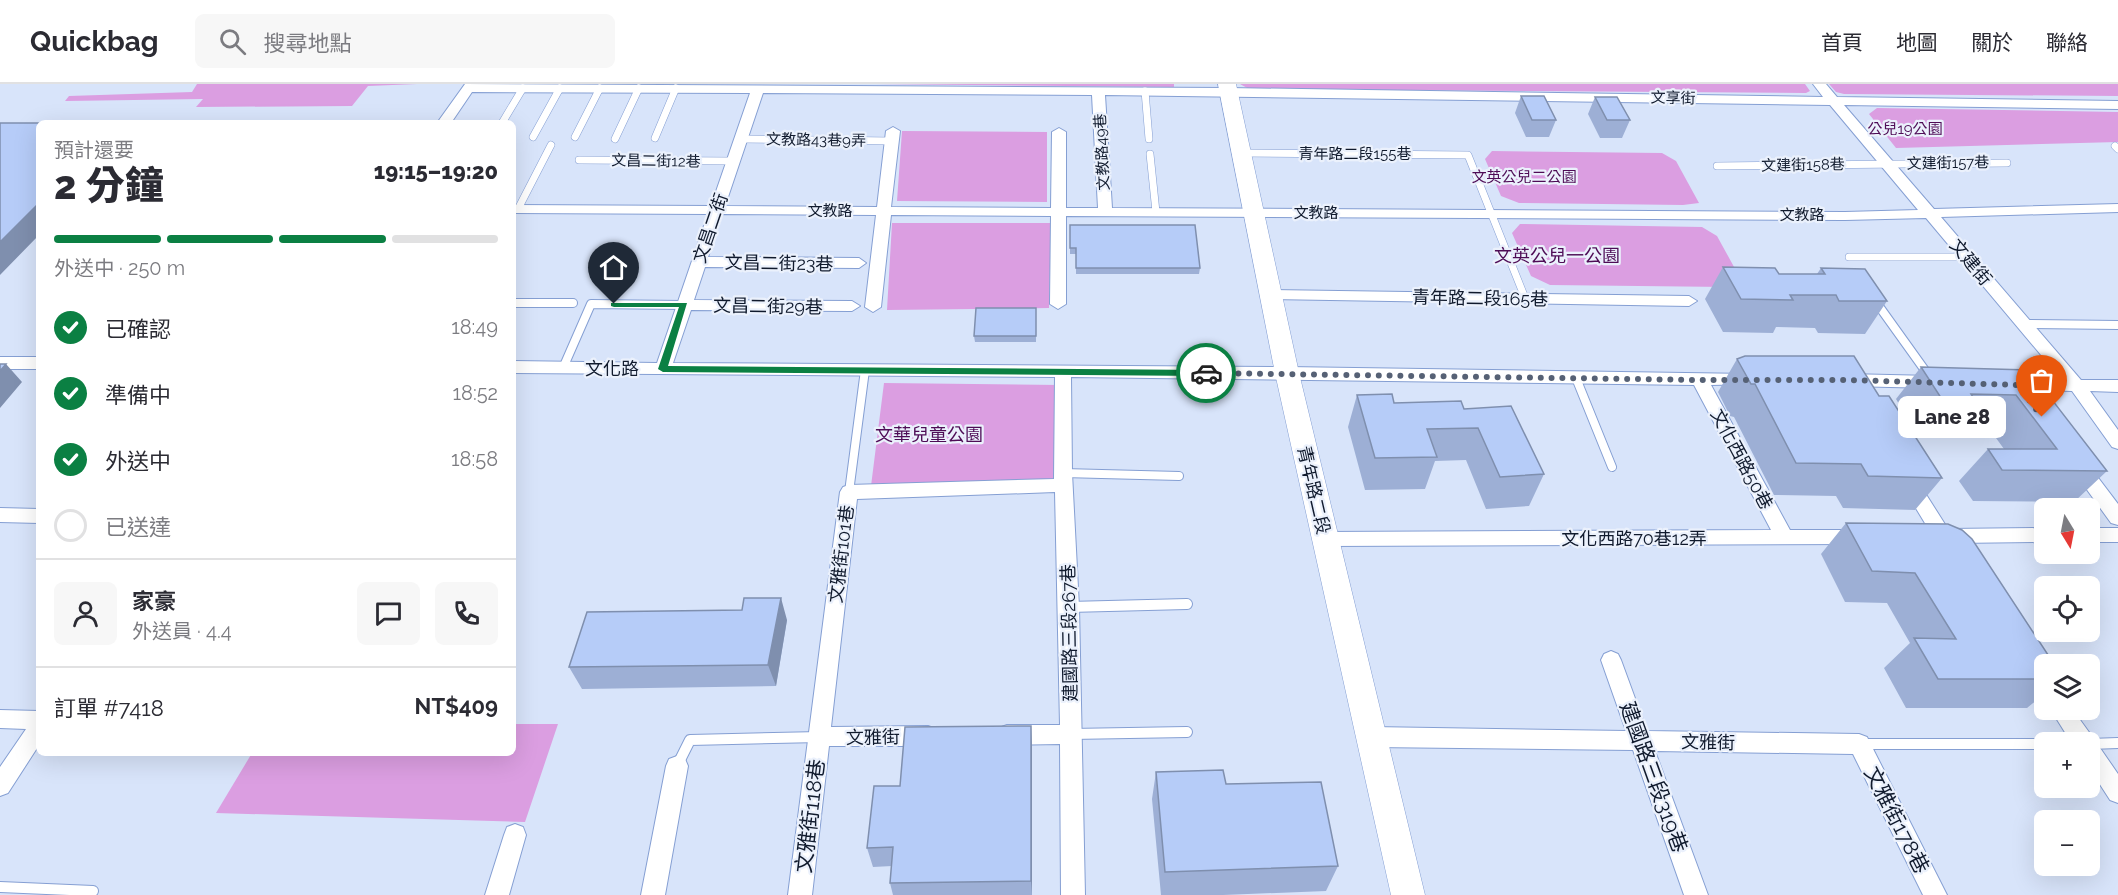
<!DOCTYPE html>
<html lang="zh-TW">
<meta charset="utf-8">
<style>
body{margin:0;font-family:Raleway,"Noto Sans TC",sans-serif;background:#f7f7f7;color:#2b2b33;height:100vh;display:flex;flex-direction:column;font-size:22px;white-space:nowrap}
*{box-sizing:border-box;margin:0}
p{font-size:20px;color:#7c7c81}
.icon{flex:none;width:33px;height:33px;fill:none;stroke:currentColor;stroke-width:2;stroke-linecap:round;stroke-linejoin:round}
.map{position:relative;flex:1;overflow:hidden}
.panel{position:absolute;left:36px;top:36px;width:480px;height:636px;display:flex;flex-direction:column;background:#fff;border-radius:9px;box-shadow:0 6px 24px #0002}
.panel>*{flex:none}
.needle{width:39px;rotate:170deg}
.tools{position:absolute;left:2034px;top:414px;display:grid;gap:12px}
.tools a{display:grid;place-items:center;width:66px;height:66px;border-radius:9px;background:#fff;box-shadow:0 6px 24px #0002;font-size:30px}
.pin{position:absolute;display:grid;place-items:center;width:51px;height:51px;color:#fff;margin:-62px -26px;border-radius:50% 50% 50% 0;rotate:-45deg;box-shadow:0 0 6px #0007}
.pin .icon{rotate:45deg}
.courier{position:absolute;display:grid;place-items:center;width:60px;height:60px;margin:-30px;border:4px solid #0b8043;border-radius:50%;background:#fff;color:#222;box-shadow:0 2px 8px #0007}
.bubble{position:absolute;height:42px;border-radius:9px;background:#fff;box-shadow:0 6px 24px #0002;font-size:20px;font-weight:800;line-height:42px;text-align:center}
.head em{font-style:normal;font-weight:800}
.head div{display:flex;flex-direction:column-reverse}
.head{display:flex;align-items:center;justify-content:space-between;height:102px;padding:0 18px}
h1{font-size:39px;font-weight:800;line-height:45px}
.bar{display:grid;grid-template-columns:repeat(4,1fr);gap:9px 6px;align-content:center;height:72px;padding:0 18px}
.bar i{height:8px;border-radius:4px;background:#e1e1e2}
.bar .active{background:#0b8043}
.bar p{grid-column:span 4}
.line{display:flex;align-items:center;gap:15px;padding:0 18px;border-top:2px solid #e1e1e2}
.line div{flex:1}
.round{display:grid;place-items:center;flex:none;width:63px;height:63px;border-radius:9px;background:#f7f7f7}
ol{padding:0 18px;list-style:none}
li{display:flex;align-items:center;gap:18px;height:66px}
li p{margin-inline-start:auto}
li .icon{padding:6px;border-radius:50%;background:#0b8043;color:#fff;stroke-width:4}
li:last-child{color:#7c7c81}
li i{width:33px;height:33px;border:3px solid #e1e1e2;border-radius:50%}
header{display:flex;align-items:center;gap:36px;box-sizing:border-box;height:84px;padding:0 30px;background:#fff;border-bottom:2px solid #e1e1e2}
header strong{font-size:28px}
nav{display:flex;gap:33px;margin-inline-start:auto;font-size:21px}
.search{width:420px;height:54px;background:#f7f7f7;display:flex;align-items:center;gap:15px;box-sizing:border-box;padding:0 21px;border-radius:9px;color:#7c7c81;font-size:22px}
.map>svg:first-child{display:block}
</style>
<header>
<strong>Quickbag</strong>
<div class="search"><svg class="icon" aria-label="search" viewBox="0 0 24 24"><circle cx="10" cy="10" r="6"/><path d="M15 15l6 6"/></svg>搜尋地點</div>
<nav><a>首頁</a><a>地圖</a><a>關於</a><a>聯絡</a></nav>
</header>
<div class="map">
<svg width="2118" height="811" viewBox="0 0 2118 811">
<rect width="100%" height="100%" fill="#d8e4fa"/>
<path fill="#db9ee1" d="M197 0H417L368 2 352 22 196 23 203 15 65 17 69 12 192 8Z
M875 0H1174V3Z
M1240 0H1805L1810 7 1806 9 1249 5Z
M1829 0H2118V12L1844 10 1836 8Z
M1877 24 2118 28V58L1896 64 1869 30Z
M902 47 1047 48V118L897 117Z
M1492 67 1662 69 1676 77 1699 119 1683 121 1519 119 1501 112 1485 75Z
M892 139H1051L1049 224 887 226Z
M1520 140 1702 143 1717 152 1744 201 1727 203 1550 201 1531 192 1512 149Z
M884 299 1059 301 1060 396 871 402Z
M513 640H558L525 738 216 729 252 669H513Z"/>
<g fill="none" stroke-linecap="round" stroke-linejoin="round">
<g stroke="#859fd3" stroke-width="8">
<path id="lane-far2" d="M1145 7 1149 55
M502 39 523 4
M533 53 560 4
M575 53 600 4
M655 54 676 4
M615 55 639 4
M741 55 891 57
M2115 62 2118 65
M1242 69 1468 71 1525 214
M1150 70 1156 128
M579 76 733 77
M1717 82 2007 79
M518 125 551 61
M1849 173H1967"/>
</g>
<g stroke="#859fd3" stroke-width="10">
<path id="lane-far1" d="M1876 218 1929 292
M513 219H573
M2024 240 2118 241
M563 284 591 220 684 221
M1576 294 1612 383
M1063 389 1179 392
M849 408 865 286"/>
</g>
<g stroke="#859fd3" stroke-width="12">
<path id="lane" d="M1069 523 1187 520
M1071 650 1187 648
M1859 660H2044
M2090 660 2118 659
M677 682 690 656 820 653
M0 803 93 807"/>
</g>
<g stroke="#859fd3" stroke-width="2">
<path id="street" d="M465 0 1229 4 1823 13 1813 0H1826L1837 13 2118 17V25L1844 21 1934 125 2118 120V128L1941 133 2081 296H2118V308L2090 307 2118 346V365L2112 363 2072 307 2012 305 2010 301 2012 297 2018 295 2062 296 1926 134 1845 136 1066 132V220L1058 225 1050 220 1051 132 891 131 881 223 873 228 865 223 876 131 722 130 708 173 859 174 866 179 859 184 705 183 694 216 852 217 860 222 852 227 691 226 673 279 1287 283 1750 290 1756 292 1758 296 1756 300 1711 301 1790 446H1858L1865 448 1867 453 1865 458 1858 460 1326 462 1319 460 1317 455 1319 450 1326 448 1771 446 1694 301 1071 293 1072 389 1079 523 1085 811H1061L1060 660 1007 661 999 658 996 651 999 644 1007 641H1060L1055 408 857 415 831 643 928 642 936 645 939 652 936 659 928 662H829L812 811H788L840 408 843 403 849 401 1054 395 1055 293 513 289V277L657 279 708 130 513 129V121L711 122 750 9 472 8 451 39H437ZM763 9 1092 11 1098 124H1066V48L1059 44 1052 48 1051 124 891 123 900 47 893 43 886 47 877 123 725 122ZM1105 11 1830 21 1918 126 1845 128 1112 124Z
M1271 206 1689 212 1697 217 1689 222 1266 215 1263 211 1266 207Z
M0 273H39V285H0Z
M1847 290 1933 292 1939 294 1941 298 1939 302 1933 304 1847 302 1841 300 1839 296 1841 292Z
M2078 373 2084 375 2118 420V441L2111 439 2072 385 2069 380 2072 375Z
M1909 391 1915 393 1948 445 2044 444V458L1956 459 1954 464 1947 466 1940 464 1900 398 1903 393Z
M0 424 39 425V439L0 438Z
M2090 444H2118V458H2090Z
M1611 567 1618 570 1621 576 1647 647 1859 650 1867 653 1947 811H1923L1853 670 1655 667 1708 811H1684L1633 666 1372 663 1364 660 1361 653 1364 646 1372 643 1626 647 1601 576 1604 570Z
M0 626 39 627V661L8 709 0 712V683L26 645 0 644Z
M2051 626H2073L2091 651 2093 659 2098 661 2118 690V719L2110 716 2090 685V658H2071Z
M677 672 685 675 688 682 665 811H641L666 682 669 675Z
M515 740 523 743 526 751 509 811H485L504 751 507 743Z"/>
</g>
<g stroke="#859fd3" stroke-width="1">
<path id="secondary" d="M1218 0H1236L1299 289 1425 811H1391L1275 289Z"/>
</g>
<use href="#lane-far2" stroke="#fff" stroke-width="7"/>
<use href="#lane-far1" stroke="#fff" stroke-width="8"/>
<use href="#lane" stroke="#fff" stroke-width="10"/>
<use href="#street" fill="#fff" fill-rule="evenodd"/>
<use href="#secondary" fill="#fff" fill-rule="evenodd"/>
</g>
<path fill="#9dafd5" d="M1521 12 1556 36 1549 53H1526L1515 29Z
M1595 13 1630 36 1622 54H1600L1588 30Z
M1070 141 1200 184 1199 190H1076V170H1070Z
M1723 183 1779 190H1817L1821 184 1887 217 1865 250 1818 249 1815 244 1776 243 1773 249 1723 248 1705 215Z
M1036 224V258H975L974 252Z
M1737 275 1879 312 1942 394 1915 426 1843 424 1836 412 1774 411 1734 333 1730 332 1718 308Z
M1921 283 2029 286 2107 387 2074 418 1973 417 1959 397 1988 365H2004L1988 343 1960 342 1951 353 1918 352 1896 315Z
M1357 311 1394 319 1464 325 1544 390 1529 422 1486 425 1466 376 1435 377 1425 405 1365 406 1348 343Z
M1846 439 2044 580V610L2027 624H1906L1884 584 1910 559 1887 519 1845 518 1821 470Z
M742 526 787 536 776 602 582 605 569 583Z
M1031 642 1032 811H893L890 799 892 782 873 783 867 764 900 702Z
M1156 688 1226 700 1338 782 1326 807 1223 811H1161L1152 715Z"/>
<path fill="#7f8fae" d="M39 119V151L0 191V158Z
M6 280 22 298 0 324V287Z
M781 514 787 536 776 602 768 581Z
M1031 642 1032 662V811L1031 797Z"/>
<path fill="#b6ccf8" stroke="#7f8fae" stroke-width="1.5" d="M1521 12H1544L1556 36H1532Z
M1595 13H1617L1630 36H1607Z
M0 39H39V119L0 158Z
M1070 141H1195L1200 184H1076V164H1070Z
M1723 183 1775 184 1779 190H1825L1821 184 1865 185 1887 217H1839L1836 211H1790L1793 216 1741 215Z
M976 224H1036V252H974Z
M1745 272H1854L1879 312H1889L1942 394 1868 392 1861 380 1796 379 1755 300H1751L1737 275Z
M0 280H6L0 287Z
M1921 283 2029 286 2107 387 2002 386 1988 365H2057L2016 311 1971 310 1978 321 1945 320Z
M1392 310 1394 319 1461 317 1464 325 1511 322 1544 390 1500 393 1478 344 1427 345 1437 373 1375 374 1357 311Z
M1846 439 1948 440 1962 446 1972 455 2054 580H2044V595H1938L1914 554 1956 555 1915 489 1872 487Z
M744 514H781L768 581 569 583 587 528 742 526Z
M1031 642V797L890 799 893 763 867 764 874 702H900L905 643Z
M1223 686 1226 700 1321 698 1338 782 1165 788 1156 688Z"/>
<path fill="#0b8043" d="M611 219H687L668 282 1206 286 1210 289 1206 292 663 288 658 285 679 223H614L611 222Z"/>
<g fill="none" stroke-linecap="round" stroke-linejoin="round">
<path stroke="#566175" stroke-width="6" stroke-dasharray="0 10.8" d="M1206 289 1700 296H1847L2018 301 2042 333"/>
</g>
<g text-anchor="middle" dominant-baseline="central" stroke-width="4.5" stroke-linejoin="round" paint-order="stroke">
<g font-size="15" fill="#101a2d" stroke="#ebf1fc">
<text transform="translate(1673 14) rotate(1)">文享街</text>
<text transform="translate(816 56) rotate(1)">文教路43巷9弄</text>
<text transform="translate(1102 68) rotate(-93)">文教路49巷</text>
<text x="1355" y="70">青年路二段155巷</text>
<text transform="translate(656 77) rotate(1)">文昌二街12巷</text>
<text transform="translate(1948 79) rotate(-1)">文建街157巷</text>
<text transform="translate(1803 81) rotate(-1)">文建街158巷</text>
<text x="830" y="127">文教路</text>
<text x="1316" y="129">文教路</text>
<text x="1802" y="131">文教路</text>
</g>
<g font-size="15" fill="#4e0c56" stroke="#ebf1fc">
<text x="1905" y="45">公兒19公園</text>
<text x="1524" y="93">文英公兒二公園</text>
</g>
<g font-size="18" fill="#101a2d" stroke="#ebf1fc">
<text transform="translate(710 144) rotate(-71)">文昌二街</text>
<text transform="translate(1971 178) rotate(50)">文建街</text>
<text transform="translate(779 179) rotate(1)">文昌二街23巷</text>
<text transform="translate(1480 214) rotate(1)">青年路二段165巷</text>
<text transform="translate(768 222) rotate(1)">文昌二街29巷</text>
<text x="612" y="284">文化路</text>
<text transform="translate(1742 375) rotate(62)">文化西路50巷</text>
<text transform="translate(1314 406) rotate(77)">青年路二段</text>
<text x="1634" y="454">文化西路70巷12弄</text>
<text transform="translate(841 470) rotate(-83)">文雅街101巷</text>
<text transform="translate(1069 549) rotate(-91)">建國路三段267巷</text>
<text transform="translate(873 653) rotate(-1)">文雅街</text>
<text transform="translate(1708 658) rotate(1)">文雅街</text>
</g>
<g font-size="18" fill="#4e0c56" stroke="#ebf1fc">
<text x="1557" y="171">文英公兒一公園</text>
<text x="929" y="350">文華兒童公園</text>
</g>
<g font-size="21" fill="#101a2d" stroke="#ebf1fc">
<text transform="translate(1654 693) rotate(70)">建國路三段319巷</text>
<text transform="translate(810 732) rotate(-83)">文雅街118巷</text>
<text transform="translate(1897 736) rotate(63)">文雅街178巷</text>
</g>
</g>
</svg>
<div class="tools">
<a><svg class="needle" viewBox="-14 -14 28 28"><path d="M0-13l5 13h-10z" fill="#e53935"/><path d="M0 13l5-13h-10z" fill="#7c7c81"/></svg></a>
<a><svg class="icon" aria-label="locate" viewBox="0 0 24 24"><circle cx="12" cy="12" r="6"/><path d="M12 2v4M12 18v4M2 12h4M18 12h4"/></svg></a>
<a><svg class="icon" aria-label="layers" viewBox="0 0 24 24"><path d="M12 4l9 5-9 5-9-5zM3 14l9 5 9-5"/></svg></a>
<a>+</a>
<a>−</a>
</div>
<div class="pin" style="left:2042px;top:333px;background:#ea580c"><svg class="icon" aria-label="bag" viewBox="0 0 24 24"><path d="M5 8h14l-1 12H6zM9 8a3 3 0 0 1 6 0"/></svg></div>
<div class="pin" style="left:614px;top:220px;background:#1f2937"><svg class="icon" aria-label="home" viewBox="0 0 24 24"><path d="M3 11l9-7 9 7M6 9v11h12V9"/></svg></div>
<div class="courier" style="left:1206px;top:289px"><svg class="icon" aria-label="car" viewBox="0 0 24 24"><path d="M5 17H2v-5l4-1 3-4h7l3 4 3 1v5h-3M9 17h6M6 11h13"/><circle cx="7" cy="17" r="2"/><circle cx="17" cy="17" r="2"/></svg></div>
<div class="bubble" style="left:1898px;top:312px;width:108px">Lane 28</div>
<section class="panel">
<div class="head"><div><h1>2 分鐘</h1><p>預計還要</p></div><em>19:15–19:20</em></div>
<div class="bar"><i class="active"></i><i class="active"></i><i class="active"></i><i></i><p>外送中 · 250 m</p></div>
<ol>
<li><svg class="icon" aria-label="check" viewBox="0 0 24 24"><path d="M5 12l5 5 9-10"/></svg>已確認<p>18:49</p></li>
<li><svg class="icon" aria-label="check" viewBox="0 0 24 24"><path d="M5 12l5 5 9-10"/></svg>準備中<p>18:52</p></li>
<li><svg class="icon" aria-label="check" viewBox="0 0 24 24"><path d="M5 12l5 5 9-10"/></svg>外送中<p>18:58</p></li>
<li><i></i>已送達</li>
</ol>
<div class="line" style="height:108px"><a class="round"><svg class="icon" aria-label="person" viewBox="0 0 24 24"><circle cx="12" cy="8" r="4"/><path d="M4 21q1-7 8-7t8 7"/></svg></a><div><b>家豪</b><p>外送員 · 4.4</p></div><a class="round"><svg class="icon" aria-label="chat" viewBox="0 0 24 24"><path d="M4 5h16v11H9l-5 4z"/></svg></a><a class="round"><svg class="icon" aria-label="phone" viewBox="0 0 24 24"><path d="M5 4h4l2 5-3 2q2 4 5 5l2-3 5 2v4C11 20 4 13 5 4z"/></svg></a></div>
<div class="line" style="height:78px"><div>訂單 #7418</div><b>NT$409</b></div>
</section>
</div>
